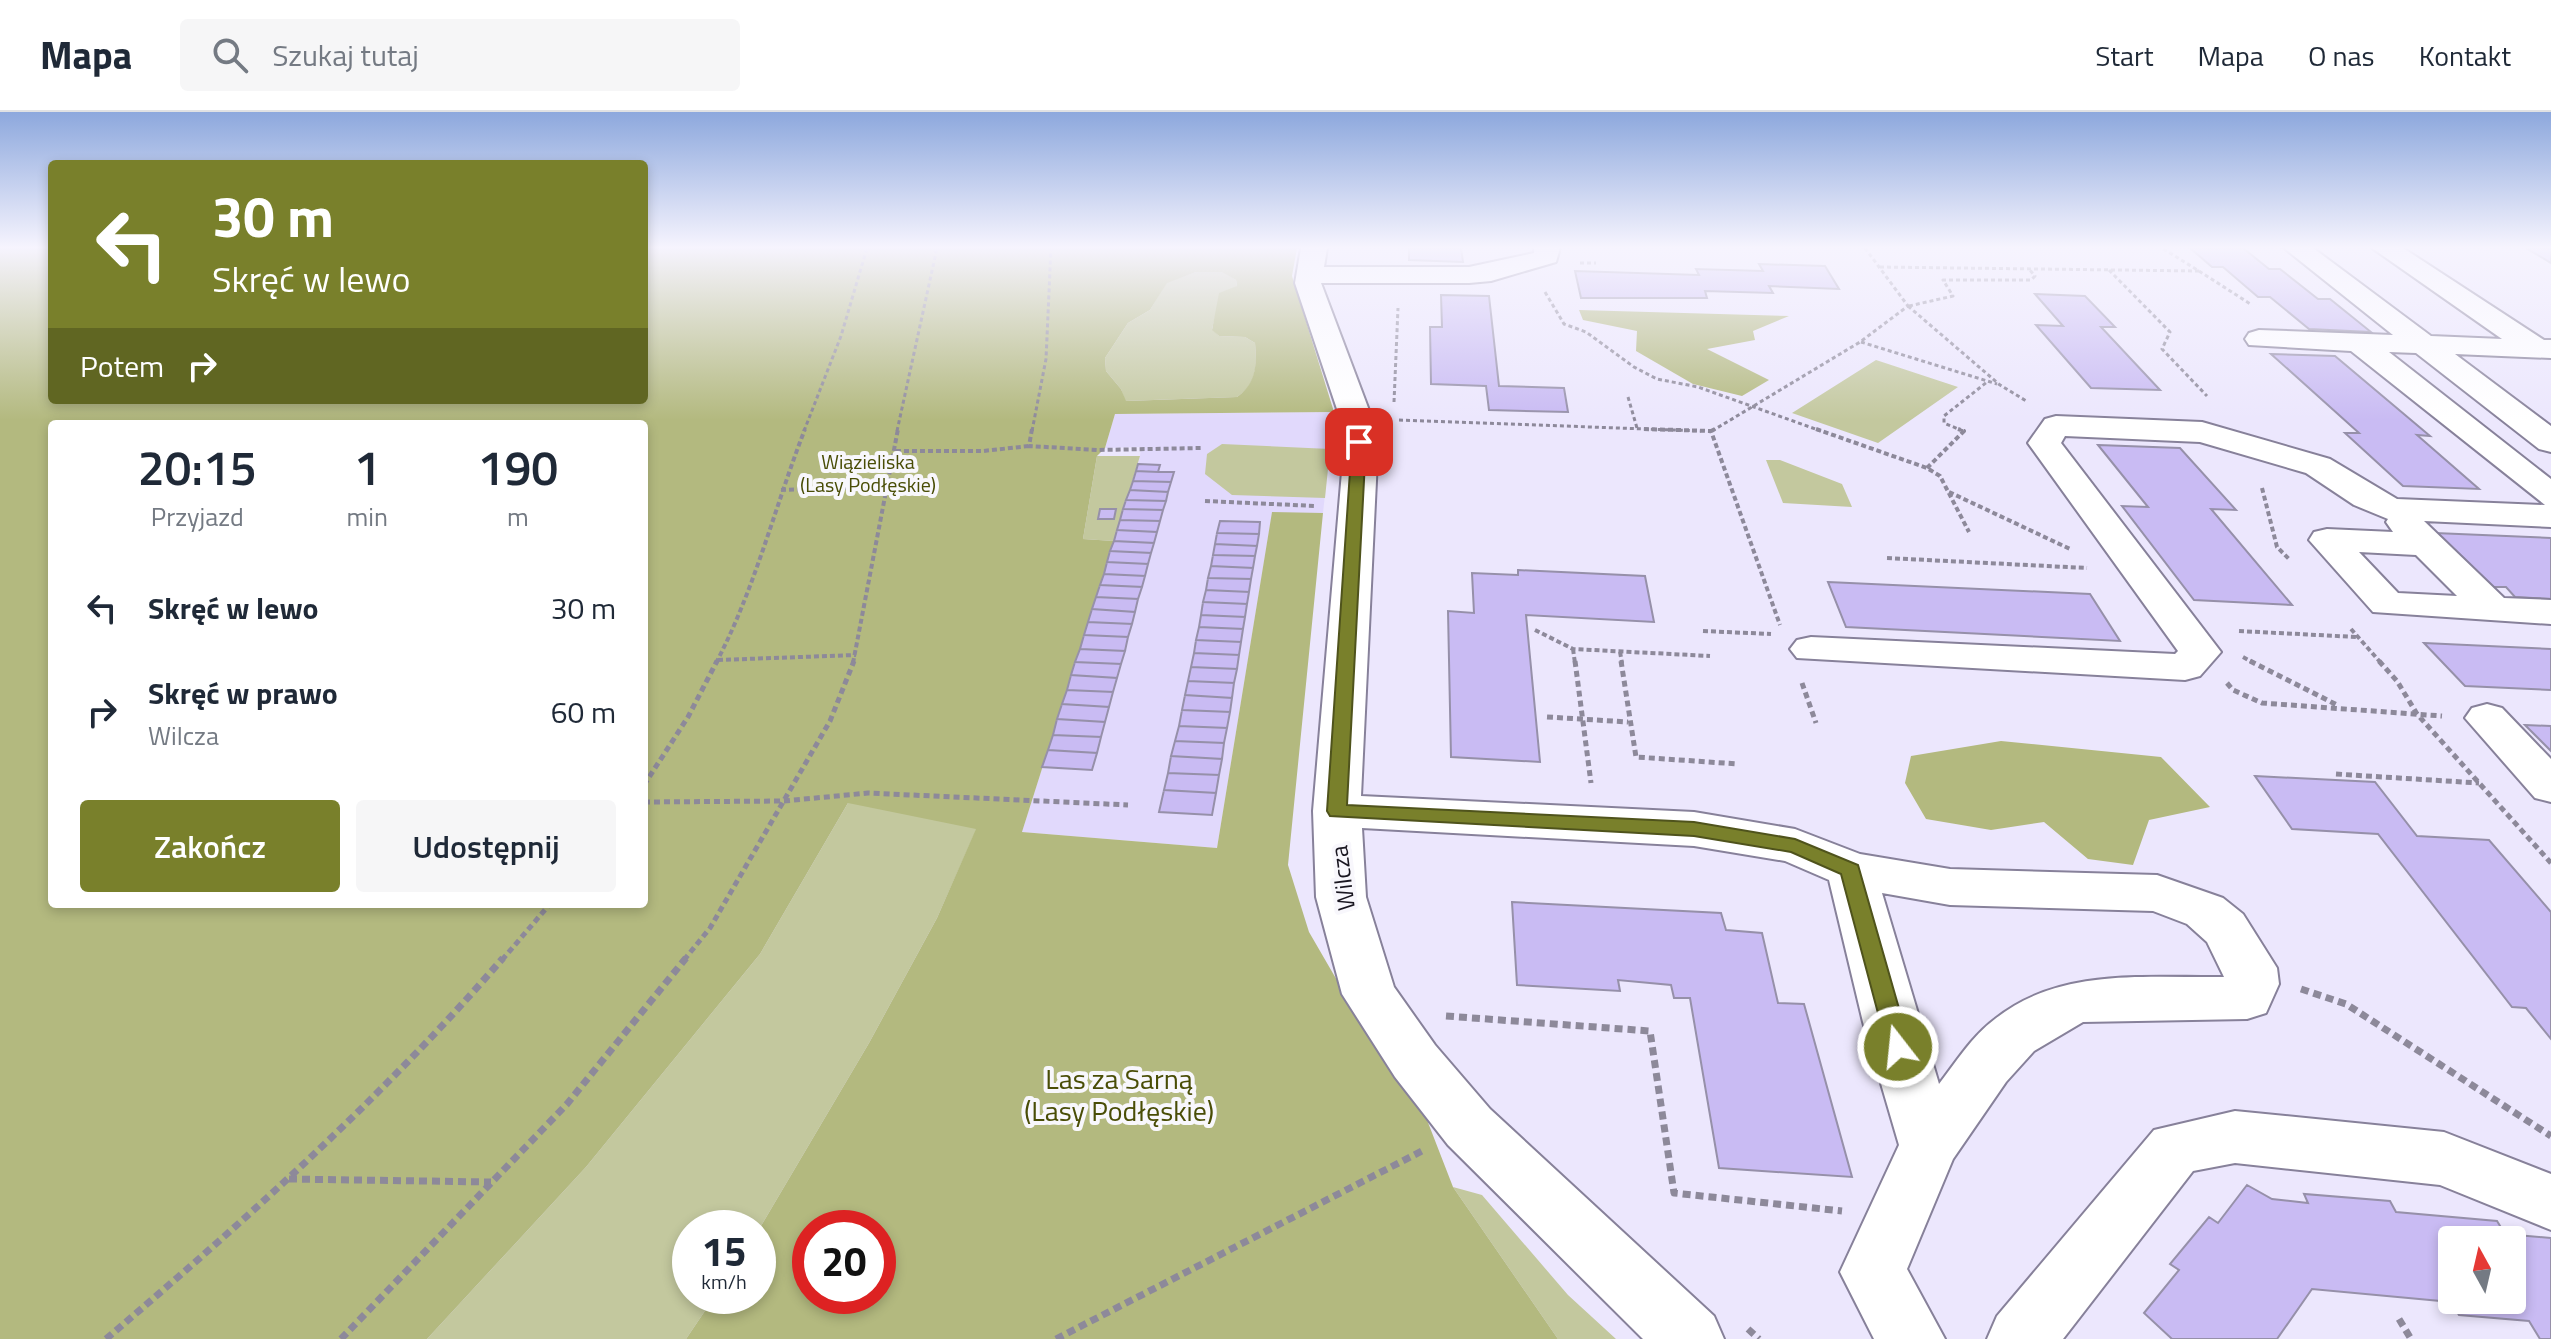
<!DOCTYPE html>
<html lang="pl">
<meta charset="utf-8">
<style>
:root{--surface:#fff;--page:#f6f6f7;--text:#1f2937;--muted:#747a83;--line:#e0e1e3;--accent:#79802b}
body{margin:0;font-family:"Titillium Web",sans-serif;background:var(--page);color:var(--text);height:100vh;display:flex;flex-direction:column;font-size:30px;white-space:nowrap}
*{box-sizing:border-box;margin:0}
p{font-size:26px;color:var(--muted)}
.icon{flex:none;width:44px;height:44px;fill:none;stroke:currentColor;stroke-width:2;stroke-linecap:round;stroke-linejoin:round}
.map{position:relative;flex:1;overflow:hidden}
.side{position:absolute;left:48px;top:308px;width:600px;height:488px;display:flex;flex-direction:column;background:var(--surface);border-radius:8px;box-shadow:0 4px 12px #0003}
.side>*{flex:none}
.hud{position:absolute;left:48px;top:48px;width:600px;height:244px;border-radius:8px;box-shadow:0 4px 12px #0003;background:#79802b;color:#fff;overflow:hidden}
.needle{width:52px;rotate:352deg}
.fabs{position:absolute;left:2438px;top:1114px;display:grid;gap:16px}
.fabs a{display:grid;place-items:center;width:88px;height:88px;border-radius:8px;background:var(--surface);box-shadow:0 4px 12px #0003;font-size:40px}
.speed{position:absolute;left:672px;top:1098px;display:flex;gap:16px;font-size:40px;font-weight:700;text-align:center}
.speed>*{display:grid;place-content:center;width:104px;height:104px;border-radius:50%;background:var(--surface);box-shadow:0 4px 12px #0003;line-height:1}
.speed small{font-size:20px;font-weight:400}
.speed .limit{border:12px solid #d22;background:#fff;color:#111}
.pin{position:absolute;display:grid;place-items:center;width:68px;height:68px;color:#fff;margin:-34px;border-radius:16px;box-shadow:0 4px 12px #0006}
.me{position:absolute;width:88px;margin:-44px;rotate:344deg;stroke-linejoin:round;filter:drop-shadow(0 0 6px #0008)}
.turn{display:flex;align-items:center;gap:28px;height:168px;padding:0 32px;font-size:36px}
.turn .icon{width:104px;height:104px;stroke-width:2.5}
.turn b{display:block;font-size:56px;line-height:68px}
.then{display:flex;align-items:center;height:76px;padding:0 32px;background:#0003;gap:16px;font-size:30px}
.eta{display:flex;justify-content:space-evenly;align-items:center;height:136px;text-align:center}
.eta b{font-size:48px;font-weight:600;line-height:56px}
.primary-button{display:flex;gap:16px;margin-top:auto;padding:16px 32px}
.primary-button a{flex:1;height:92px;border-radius:8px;background:var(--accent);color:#fff;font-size:32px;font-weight:600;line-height:92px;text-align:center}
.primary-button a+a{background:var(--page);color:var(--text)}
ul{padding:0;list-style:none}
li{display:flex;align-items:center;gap:24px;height:104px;padding:0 32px}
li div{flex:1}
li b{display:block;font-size:30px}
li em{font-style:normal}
header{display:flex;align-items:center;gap:48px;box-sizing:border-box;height:112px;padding:0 40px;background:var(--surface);border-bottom:2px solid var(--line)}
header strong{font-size:38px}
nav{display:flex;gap:44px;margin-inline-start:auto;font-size:28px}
.search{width:560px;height:72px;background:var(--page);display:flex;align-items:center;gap:20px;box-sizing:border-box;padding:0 28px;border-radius:8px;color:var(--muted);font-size:30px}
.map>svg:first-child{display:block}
</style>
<header>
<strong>Mapa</strong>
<div class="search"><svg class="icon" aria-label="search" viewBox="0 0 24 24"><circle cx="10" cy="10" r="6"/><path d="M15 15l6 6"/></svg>Szukaj tutaj</div>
<nav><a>Start</a><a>Mapa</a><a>O nas</a><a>Kontakt</a></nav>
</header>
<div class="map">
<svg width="2551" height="1227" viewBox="0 0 2551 1227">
<rect width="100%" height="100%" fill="#ece7fd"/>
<path fill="#e1d9fc" d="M1334 300 1323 401H1272L1217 736 1022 720 1140 344 1141 335 1105 336 1115 302Z"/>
<path fill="#c3c89e" d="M1222 159 1236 168 1237 174 1216 201 1212 217 1219 224 1245 225 1255 231C1257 253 1257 272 1237 285L1125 289 1121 277 1106 259 1105 246 1128 211 1150 198 1167 170 1196 160Z
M1876 248 1958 275 1878 331 1792 301Z
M1222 332 1330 337 1325 386 1232 383 1205 362 1207 342Z
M1097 344H1140L1114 429 1083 427Z
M1766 348H1780L1842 372 1852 395 1783 391Z
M910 527 977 716 937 806 869 931 758 1119 690 1116V1184H715L686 1227H427L586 1055 760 842 848 691Z
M1453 1075 1482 1083 1568 1183 1616 1227H1558Z"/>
<path fill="#b3b97f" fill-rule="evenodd" d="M0 136H52V288H644V136H1297L1292 164 1334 300 1115 302 1105 336 1097 344 1083 427 1114 429 1022 720 1217 736 1272 400 1323 401 1288 753 1309 820 1349 889 1422 995 1453 1075 1558 1227H686L715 1184H758V1119L869 931 937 806 976 717 848 691 760 842 586 1055 427 1227H0ZM1196 160H1222L1236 168 1237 174 1219 181 1212 218 1219 224 1245 225 1255 231C1257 253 1256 272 1237 285L1126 289 1121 277 1106 259 1105 246 1128 211 1150 198 1167 171ZM52 312H644V792H52ZM810 1116H878V1184H810Z
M1579 198 1789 204 1753 219 1755 228 1707 237 1769 268 1742 284 1693 272 1636 239 1637 219 1583 208Z
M2001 629 2161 645 2210 695 2149 708 2133 753 2088 747 2044 710 1991 718 1926 707 1905 671 1911 644Z"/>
<path fill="#c9bbf3" stroke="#9690a9" stroke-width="2" fill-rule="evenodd" d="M1409 136H1461L1463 150 1409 148Z
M2190 136H2243L2269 157H2280L2318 187H2330L2371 220 2309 217 2270 185H2258L2223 155H2212Z
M2526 136H2551V151Z
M1759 152 1825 154 1839 177 1769 174 1773 181 1705 179 1707 186H1581L1575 159 1699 163 1696 157 1763 159Z
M2035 182 2085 184 2115 215H2101L2160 278 2091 276 2036 213 2063 214Z
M1441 183 1489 184 1499 274 1564 276 1568 300 1489 298 1486 274 1431 272 1430 215H1442Z
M2271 242 2335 244 2430 324 2417 323 2479 377 2403 374 2345 321H2359Z
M2098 333 2180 336 2236 398 2211 397 2292 493 2194 488 2122 394 2148 395Z
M1138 352 1160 353 1158 360 1136 359Z
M1136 359 1158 360H1174L1171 370 1133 369Z
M1133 369 1171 370 1168 380 1130 378Z
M1130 378 1168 380 1166 389 1126 388Z
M1126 388 1166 389 1163 398 1123 397Z
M1100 397H1116L1114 407H1098Z
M1123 397 1163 398 1160 409 1120 408Z
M1120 408 1160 409 1157 420 1117 418Z
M1220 409 1260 410 1259 422 1217 421Z
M1117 418 1157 420 1154 431 1114 429Z
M1217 421 1259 422 1257 434 1215 432Z
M2435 421 2551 426V487L2515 485 2506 475H2492Z
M1114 429 1154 431 1151 441 1110 439Z
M1215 432 1257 434 1255 444 1213 443Z
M1110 439 1151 441 1148 452 1107 450Z
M1213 443 1255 444 1253 456 1211 454Z
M1107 450 1148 452 1145 464 1104 462Z
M1211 454 1253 456 1251 467 1208 466Z
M1518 458 1645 464 1654 510 1526 503 1540 650 1451 645 1448 499 1474 501 1472 461 1518 463Z
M1104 462 1145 464 1142 475 1100 473Z
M1208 466 1251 467 1249 480 1206 478Z
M1828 470 2090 482 2120 529 1846 515Z
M1100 473 1142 475 1138 487 1096 485Z
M1206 478 1249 480 1247 492 1203 490Z
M1096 485 1138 487 1135 500 1092 497Z
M1203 490 1247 492 1245 505 1201 503Z
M1092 497 1135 500 1132 512 1088 510Z
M1201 503 1245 505 1243 517 1199 515Z
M1088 510 1132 512 1128 525 1084 523Z
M1199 515 1243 517 1241 530 1196 528Z
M1084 523 1128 525 1125 539 1080 537Z
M1196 528 1241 530 1239 543 1194 541Z
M2424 531 2551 537V578L2465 574Z
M1080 537 1125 539 1121 552 1075 550Z
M1194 541 1239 543 1237 557 1191 555Z
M1075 550 1121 552 1117 566 1071 563Z
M1191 555 1237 557 1234 571 1188 569Z
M1071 563 1117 566 1113 580 1067 578Z
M1188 569 1234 571 1232 586 1185 583Z
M1067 578 1113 580 1109 595 1062 592Z
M1185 583 1232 586 1230 600 1182 598Z
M1062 592 1109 595 1105 610 1057 607Z
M1182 598 1230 600 1227 616 1179 614Z
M1057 607 1105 610 1101 625 1053 623Z
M2525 613 2551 614V639Z
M1179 614 1227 616 1224 631 1175 629Z
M1053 623 1101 625 1097 641 1048 638Z
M1175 629 1224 631 1222 647 1171 644Z
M1048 638 1097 641 1092 658 1042 655Z
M1171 644 1222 647 1219 663 1168 661Z
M1168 661 1219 663 1216 681 1164 678Z
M2255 664 2375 670 2417 724 2489 728 2551 800V927L2526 896 2512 895 2378 722 2292 717Z
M1164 678 1216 681 1212 703 1159 700Z
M1512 790 1721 801 1726 818 1762 821 1778 891 1804 892 1852 1065 1719 1056 1690 886H1674L1671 873 1618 868 1620 879 1517 873Z
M2247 1073 2272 1087 2308 1091 2304 1082 2390 1089 2396 1100 2497 1109 2505 1122 2551 1126V1227H2540L2529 1209 2459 1203 2451 1190 2312 1177 2277 1227H2172L2144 1201 2179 1158 2170 1152 2209 1105 2218 1111ZM2452 1128H2512V1188H2452Z"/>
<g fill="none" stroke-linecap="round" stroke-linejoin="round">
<g stroke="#87819a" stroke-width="4">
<path id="minor" d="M1301 136H1327L1324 155H1469L1534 141V136H1560L1556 150 1491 169 1469 171H1321L1373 309 1377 348 1361 684 1694 700 1795 717 1860 742 1950 757 2157 763 2223 786 2243 802 2277 856 2279 872 2266 901 2247 907 2083 910 2034 939 2006 970 1953 1047 1907 1157 1945 1227H1874L1840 1160 1899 1033 1863 910 1829 768 1785 749 1694 734 1362 716 1366 785 1394 875 1435 933 1490 997 1714 1204 1724 1227H1643L1448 1033 1395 965 1342 882 1316 785 1313 699 1343 348 1341 309 1295 171ZM1882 781 1950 793 2153 799 2187 812 2207 830 2224 865C2146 866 2060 855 1995 907 1972 924 1956 950 1939 972Z
M2284 136H2313L2431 224 2502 227 2372 136H2403L2544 228H2551V246L2455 242 2551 314V340L2539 337 2416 241 2389 240 2551 367V415L2424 409 2504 486 2551 488V512L2373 500 2309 428 2314 420 2327 417 2393 420 2386 410 2388 407 2354 393 2306 361 2200 330 2065 324 2061 331 2221 540 2200 564 2185 568 1797 546 1790 537 1797 528 1811 525 2175 542 2178 539 2028 331 2045 307 2056 304 2202 310 2330 347 2397 387 2545 393 2351 239 2249 233 2245 227 2249 221 2259 218 2393 223ZM2359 440 2416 443 2457 484 2398 481Z
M2487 592 2502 596 2551 647V690L2535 686 2465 606 2472 596Z
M2235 999 2444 1020 2551 1062V1118L2440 1073 2235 1051 2193 1059 2063 1227H1987L1997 1204 2154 1018Z"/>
</g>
<path stroke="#8d899a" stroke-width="3" stroke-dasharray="4 3" stroke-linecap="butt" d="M1580 151H1596
M1880 155 2199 159 2162 136
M2109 158 2170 220 2162 237 2207 284
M2199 159 2252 193
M1545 180 1564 212 1586 220 1634 255 1657 267 1698 275 1821 319
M1908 194 2000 273 2028 290
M1909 194 1953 184 1943 168H2031L2035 164 2029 157
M1861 230 1997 272
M1628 285 1637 316
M1394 290 1398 196
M1399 308 1701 319
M804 319 841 224 867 136
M897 319 937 136
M1032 319 1046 247 1051 136
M1712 319 1860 230 1908 194 1865 136
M1963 319 1944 311V304L1987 270"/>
<path stroke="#8d899a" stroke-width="4" stroke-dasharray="5 3" stroke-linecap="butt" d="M1032 317 1029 334 1098 338 1202 336
M1644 317 1711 319 1780 513
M1816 317 1927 356 1940 364 1969 420
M1711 319 1715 317
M896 339H983L1029 334
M1927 356 1964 319 1958 317
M2262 376 2277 435 2289 447
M781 378 890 374
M1949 380 2070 437
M1205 389 1316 394
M1887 446 2087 456
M2351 517 2381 551
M1535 518 1573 537 1710 544
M1703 519 1771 522
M2239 519 2357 525
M1573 537 1575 551
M1620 540 1622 551
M2243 545 2254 551
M718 548 856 543
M716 551C755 477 775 394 805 317
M853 551 898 317"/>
<path stroke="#8d899a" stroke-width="5" stroke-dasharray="6 4" stroke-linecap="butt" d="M1575 549 1591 671
M1621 549 1636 645 1738 652
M2250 549 2337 593
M2379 549 2397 569 2417 602 2551 751
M1802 571 1816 611
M2227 571 2233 578 2262 591 2442 604
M1547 605 1628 610
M2336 662 2479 671
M644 673 688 605 717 549
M644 690 784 689 868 681 1128 693
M502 848 550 792
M684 848 710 816 830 609 854 549"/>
<path stroke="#8d899a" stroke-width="7" stroke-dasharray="8 5" stroke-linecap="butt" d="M2301 877 2346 892 2551 1024
M1446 904 1650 919 1674 1081 1842 1099
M289 1067 491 1070
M2399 1207 2411 1227
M1748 1217 1759 1227
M106 1227C246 1108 383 985 503 846
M341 1227 567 992 686 846
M1056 1227 1422 1039"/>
<use href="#minor" fill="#fff" fill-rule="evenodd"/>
</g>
<linearGradient id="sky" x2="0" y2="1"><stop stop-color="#8da8dd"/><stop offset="0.44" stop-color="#f6f4fe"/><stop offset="1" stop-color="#f6f4fe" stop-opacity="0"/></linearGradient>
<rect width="2551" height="308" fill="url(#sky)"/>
<path fill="#79802b" stroke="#4f531c" stroke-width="2" d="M1359 326 1366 330 1347 693 1694 710 1795 727 1858 753 1910 935 1906 941H1890L1887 935 1841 762 1791 740 1694 724 1330 704 1327 699 1352 330Z"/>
<g text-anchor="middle" stroke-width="8" stroke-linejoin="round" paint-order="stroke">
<g font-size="20" fill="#494d06" stroke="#f8f7fc">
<text x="868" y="357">Wiązieliska<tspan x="868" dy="23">(Lasy Podłęskie)</tspan></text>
</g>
<g font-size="24" fill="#191620" stroke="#f8f7fc">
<text transform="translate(1343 766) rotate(-97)" y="8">Wilcza</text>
</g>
<g font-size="28" fill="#494d06" stroke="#f8f7fc">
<text x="1119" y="977">Las za Sarną<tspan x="1119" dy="32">(Lasy Podłęskie)</tspan></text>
</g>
</g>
</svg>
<div class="fabs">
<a><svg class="needle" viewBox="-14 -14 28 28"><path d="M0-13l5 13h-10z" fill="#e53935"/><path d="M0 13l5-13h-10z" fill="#747a83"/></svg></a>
</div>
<div class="speed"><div>15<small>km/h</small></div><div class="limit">20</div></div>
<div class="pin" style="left:1359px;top:330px;background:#d93025"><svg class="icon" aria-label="arrive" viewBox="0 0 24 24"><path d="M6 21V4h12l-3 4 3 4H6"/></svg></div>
<svg class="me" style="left:1898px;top:935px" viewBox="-20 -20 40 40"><circle r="17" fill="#79802b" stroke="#fff" stroke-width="3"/><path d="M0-11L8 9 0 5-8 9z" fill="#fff"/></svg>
<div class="hud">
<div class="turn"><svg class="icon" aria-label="left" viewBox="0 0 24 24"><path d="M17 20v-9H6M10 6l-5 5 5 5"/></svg><div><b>30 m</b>Skręć w lewo</div></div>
<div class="then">Potem<svg class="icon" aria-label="right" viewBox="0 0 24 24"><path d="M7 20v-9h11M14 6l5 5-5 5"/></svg></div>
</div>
<section class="side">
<div class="eta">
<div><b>20:15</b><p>Przyjazd</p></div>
<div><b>1</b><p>min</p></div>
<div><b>190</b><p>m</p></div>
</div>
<ul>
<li><svg class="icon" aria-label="left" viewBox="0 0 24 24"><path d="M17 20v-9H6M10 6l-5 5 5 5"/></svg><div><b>Skręć w lewo</b></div><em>30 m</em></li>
<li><svg class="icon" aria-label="right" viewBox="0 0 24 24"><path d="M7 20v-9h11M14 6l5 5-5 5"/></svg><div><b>Skręć w prawo</b><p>Wilcza</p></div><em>60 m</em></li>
</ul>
<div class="primary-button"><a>Zakończ</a><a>Udostępnij</a></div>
</section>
</div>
